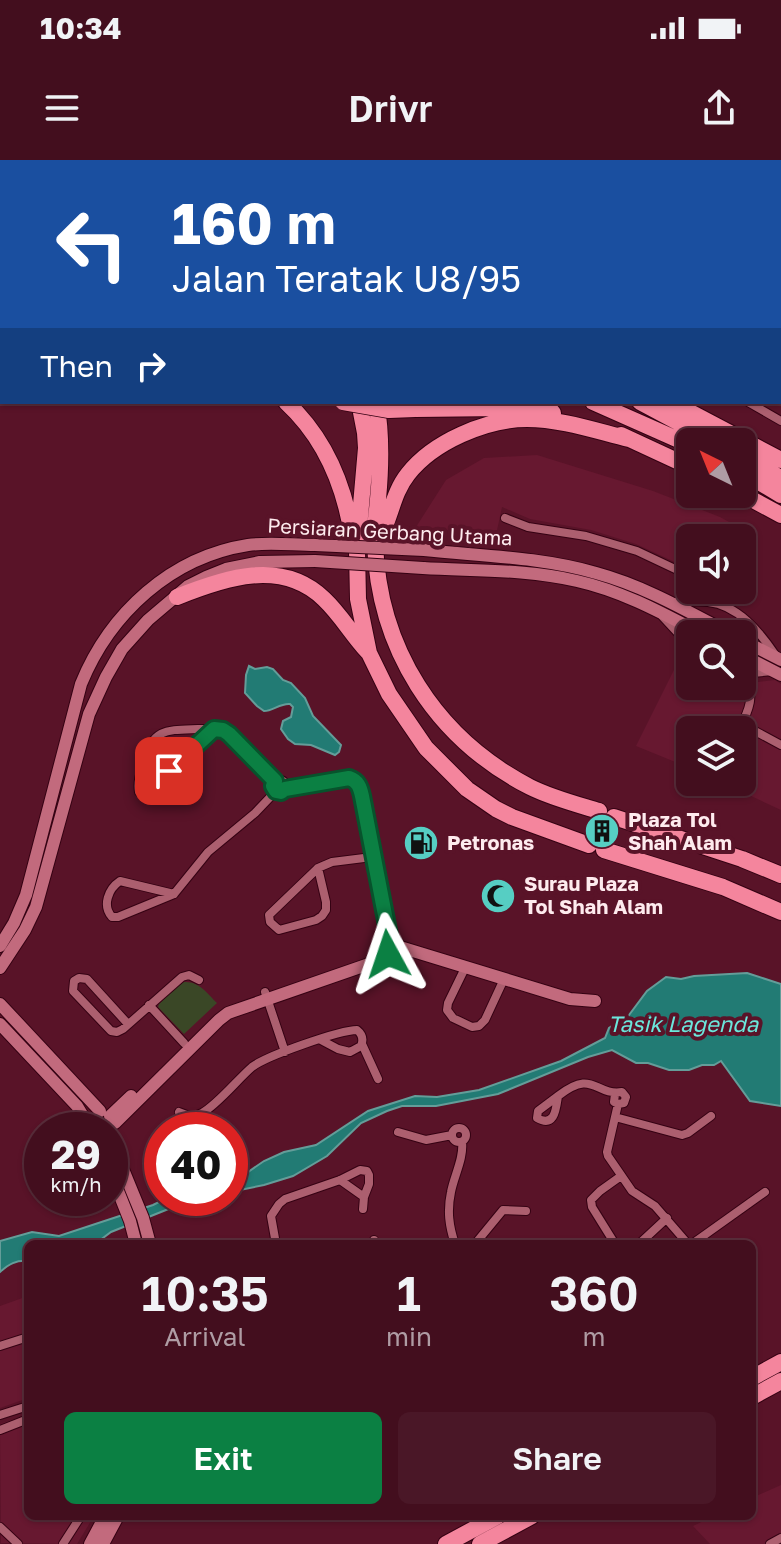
<!DOCTYPE html>
<style>
:root{--surface:#430e1e;--page:#4a1727;--text:#f1f3f6;--muted:#af9ca4;--line:#5b2e3c;--accent:#0b8043}
body{margin:0;font-family:"Golos Text",sans-serif;background:var(--page);color:var(--text);height:100vh;display:flex;flex-direction:column;font-size:30px;white-space:nowrap}
*{box-sizing:border-box;margin:0}
p{font-size:26px;color:var(--muted)}
.icon{flex:none;width:44px;height:44px;fill:none;stroke:currentColor;stroke-width:2;stroke-linecap:round;stroke-linejoin:round}
.map{position:relative;flex:1;overflow:hidden}
.details{position:absolute;left:24px;top:1080px;width:732px;height:280px;display:flex;flex-direction:column;background:var(--surface);border-radius:12px;box-shadow:0 2px 6px #0004,0 0 0 2px var(--line)}
.details>*{flex:none}
.guide{position:absolute;left:0px;top:0px;width:782px;height:244px;box-shadow:0 2px 6px #0004,0 0 0 2px var(--line);background:#1a4fa0;color:#fff;overflow:hidden}
.needle{width:52px;rotate:317deg}
.buttons{position:absolute;left:676px;top:268px;display:grid;gap:16px}
.buttons a{display:grid;place-items:center;width:80px;height:80px;border-radius:12px;background:var(--surface);box-shadow:0 2px 6px #0004,0 0 0 2px var(--line);font-size:40px}
.speed{position:absolute;left:24px;top:952px;display:flex;gap:16px;font-size:40px;font-weight:700;text-align:center}
.speed>*{display:grid;place-content:center;width:104px;height:104px;border-radius:50%;background:var(--surface);box-shadow:0 2px 6px #0004,0 0 0 2px var(--line);line-height:1}
.speed small{font-size:20px;font-weight:400}
.speed .limit{border:12px solid #d22;background:#fff;color:#111}
.pin{position:absolute;display:grid;place-items:center;width:68px;height:68px;color:#fff;margin:-34px;border-radius:16px;box-shadow:0 4px 12px #0006}
.me{position:absolute;width:88px;margin:-44px;rotate:355deg;stroke-linejoin:round;filter:drop-shadow(0 0 6px #0008)}
.turn{display:flex;align-items:center;gap:28px;height:168px;padding:0 40px;font-size:36px}
.turn .icon{width:104px;height:104px;stroke-width:2.5}
.turn b{display:block;font-size:56px;line-height:68px}
.then{display:flex;align-items:center;height:76px;padding:0 40px;background:#0003;gap:16px;font-size:30px}
.eta{display:flex;justify-content:space-evenly;align-items:center;height:136px;text-align:center}
.eta b{font-size:48px;font-weight:600;line-height:56px}
.cta{display:flex;gap:16px;margin-top:auto;padding:16px 40px}
.cta a{flex:1;height:92px;border-radius:12px;background:var(--accent);color:#fff;font-size:32px;font-weight:600;line-height:92px;text-align:center}
.cta a+a{background:var(--page);color:var(--text)}
.status{display:flex;justify-content:space-between;align-items:center;height:56px;padding:0 40px;background:var(--surface);direction:ltr}
.status svg{height:22px;fill:currentColor}
header{display:flex;justify-content:space-between;align-items:center;height:104px;padding:0 40px;background:var(--surface);font-size:36px;font-weight:600}
.map>svg:first-child{display:block}
</style>
<div class="status"><b>10:34</b><svg viewBox="0 0 49 12"><path d="M0 12V9h3v3zM5 12V6h3v6zM10 12V3h3v9zM15 12V0h3v12zM26 1h20v11H26zM47 4h2v5h-2z"/></svg></div>
<header><svg class="icon" aria-label="menu" viewBox="0 0 24 24"><path d="M4 6h16M4 12h16M4 18h16"/></svg>Drivr<svg class="icon" aria-label="share" viewBox="0 0 24 24"><path d="M12 15V3M7 8l5-5 5 5M5 13v7h14v-7"/></svg></header>
<div class="map">
<svg width="781" height="1384" viewBox="0 0 781 1384">
<rect width="100%" height="100%" fill="#591328"/>
<path fill="#671830" d="M0 0H382V2H2V130H0Z
M537 295 653 331 720 357 747 372 742 381V378H690V409L636 384 591 370 530 359 502 347 496 375 416 367 446 320 484 298Z
M681 496 690 500V526H742V524L775 520 781 524V650L721 622H742V570H690V608L636 586Z
M28 1136V1238L0 1248V1146Z
M28 1254V1356H94L77 1384 1 1383 0 1264Z
M781 1325V1384H710L693 1366 714 1356H752V1338Z"/>
<path fill="#3a4726" d="M184 822C199 821 207 833 217 843L184 874 158 847 159 844 178 825Z"/>
<path fill="#227b74" stroke="#649d99" stroke-width="2" d="M249 506 255 509 267 507 273 509 283 520 291 523 305 538 313 556 341 585 339 592 335 595 311 585 295 584 288 579 281 569 283 561 291 557 293 547 290 544C280 543 273 551 264 551L257 546 245 533 246 515Z
M747 813 781 824V946L750 941 721 901 714 905H702L689 910H669L648 903H636L612 890 588 897 498 934 436 946H402L387 951 361 963 327 996 293 1016 264 1025 230 1032V1018L248 1012 264 1001 284 992 316 985 368 951 415 936 437 937 479 930 561 901 605 878 609 868 629 855 647 831 666 817 681 819 694 816Z
M167 1038H196L111 1072 95 1084H28V1101C16 1100 9 1104 0 1112V1081L32 1072 59 1076 153 1045Z"/>
<g fill="none" stroke-linecap="round" stroke-linejoin="round">
<g stroke="#350213" stroke-width="10">
<path id="street" d="M3 0 4 2
M366 0V2
M476 0V2
M748 242 781 261
M505 358 528 367 586 376 637 391 690 416
M675 442C686 442 697 441 708 442 738 445 760 472 776 496
M663 457 690 486
M742 514 773 511
M742 564 781 585
M214 569 147 632 144 634 139 632C137 621 141 612 144 601 153 568 167 570 198 569 209 569 219 568 229 574L275 621
M739 570C749 550 756 535 744 515
M274 626a6 6 0 1 1 12 0a6 6 0 1 1-12 0Z
M285 629 349 618 354 620 360 629 390 781
M318 708 326 742V750L322 756 316 760 279 770 270 762 269 755 318 708 332 702 372 697
M174 734 120 721C108 729 102 746 112 757H118L174 734 208 692 255 653 276 631
M465 808 448 843 447 850 453 858 472 867 479 866 485 860 504 819
M265 832 285 892
M149 845 184 883
M128 864 87 819 79 818 74 821 73 831 111 871 117 872 123 869 182 817 189 815 199 820
M362 884 378 919
M558 936C594 908 594 936 622 932L626 937 624 943 618 944 614 942 615 934
M558 936C556 949 555 968 537 958L538 951Z
M618 944 607 992 608 996 632 1031 655 1046 688 1084
M179 952C187 956 194 957 202 953 217 945 238 919 252 907 266 896 340 870 357 870 362 874 364 879 361 886L350 892 338 889 321 880
M615 957 682 975 688 973 711 956
M452 975a7 7 0 1 1 14 0a7 7 0 1 1-14 0Z
M398 972 426 980 452 975
M363 1049 364 1037
M276 1084 271 1056 279 1044 285 1039 340 1020 360 1010 367 1011 369 1015V1024L364 1037 340 1020
M373 1084 374 1080
M455 1084C449 1066 447 1051 451 1032 454 1016 464 998 462 982
M475 1084 503 1050 526 1051
M615 1084 592 1047 591 1040 600 1031 621 1016
M639 1084 667 1058
M692 1084 765 1032
M0 1186 28 1177
M0 1255 28 1246
M0 1270 28 1259
M0 1367 18 1384
M63 1384 81 1356
M770 1384 781 1378"/>
</g>
<g stroke="#350213" stroke-width="14">
<path id="secondary" d="M411 0V2
M427 0 428 2
M424 390C481 396 541 397 596 413 644 426 687 451 731 474
M423 408C474 411 527 409 577 421 622 431 662 453 702 474
M742 480 781 500
M742 495 781 515
M385 788a7 7 0 1 1 14 0a7 7 0 1 1-14 0Z
M0 786 14 763 26 735 81 524C110 453 171 397 248 385 270 382 293 385 315 385
M400 787 570 839 595 841
M0 808 25 770 36 747 89 554 106 517 122 489 148 460 188 426 206 417 226 409 260 402 315 401
M0 844 100 951
M0 864 77 946 83 956
M110 956 131 936
M115 963 219 860 228 853 395 795
M111 980 143 1058 150 1084
M110 1011 130 1061 136 1084
M90 1384 105 1356
M103 1384 118 1356"/>
</g>
<g stroke="#350213" stroke-width="18">
<path id="highway" d="M0 157 2 156
M0 175H2
M286 242C325 278 344 324 352 375
M359 242 365 273 366 288 357 391 358 439 369 493 389 534 426 588 467 629 496 649 512 657 589 685
M376 242C382 274 381 307 378 339 377 353 374 368 375 382 378 488 435 578 530 627 552 638 576 644 599 651
M544 242 553 253
M593 242 690 285
M640 242 715 282
M671 242 781 300
M415 249 503 248 534 251
M621 275 690 307
M742 297 781 318
M742 312 781 335
M742 334 781 355
M378 381C391 359 392 334 408 314 433 282 486 259 527 259 561 259 596 271 629 279
M177 437C224 418 282 398 324 439 341 455 352 475 368 492
M614 657 742 699 781 715
M604 690 723 727 781 752
M752 1218 781 1202
M752 1237 781 1221
M446 1384 498 1356
M480 1384 532 1356"/>
</g>
<use href="#street" stroke="#ac5f6f" stroke-width="8"/>
<use href="#secondary" stroke="#c26a7d" stroke-width="12"/>
<use href="#highway" stroke="#f4859d" stroke-width="16"/>
<g stroke="#350213" stroke-width="14" stroke-linecap="butt">
<path id="secondary-bridge" d="M315 385 424 390
M315 401 423 408"/>
</g>
<g stroke="#350213" stroke-width="18" stroke-linecap="butt">
<path id="highway-bridge" d="M343 242 389 250 415 249"/>
</g>
<use href="#secondary-bridge" stroke="#c26a7d" stroke-width="12"/>
<use href="#highway-bridge" stroke="#f4859d" stroke-width="16"/>
</g>
<g fill="none" stroke-linecap="round" stroke-linejoin="round">
<g stroke="#07532c" stroke-width="20">
<path id="route" d="M169 611 214 569 223 570 229 574 275 621 273 626 276 631 281 632 285 629 349 618C358 621 360 627 362 636L390 781 385 788 388 794"/>
</g>
<use href="#route" stroke="#0b8043" stroke-width="14"/>
</g>
<defs>
<g id="building-disc" transform="scale(1.8)"><circle r="9.5" fill="#56cec3" stroke="#591328"/><path d="M-4-6H4V6H1V3H-1V6H-4ZM-2.5-4.3h1.7v1.8h-1.7ZM.8-4.3h1.7v1.8H.8ZM-2.5-1h1.7V.8h-1.7ZM.8-1h1.7V.8H.8Z" fill="#111"/></g>
<g id="fuel-disc" transform="scale(1.8)"><circle r="9.5" fill="#56cec3" stroke="#591328"/><path d="M-5.5-6h7V0h2V4h1.3V-2.5L3-4.5l.8-.8L6-3V5H2.5V1h-1V6h-7ZM-4.2-4.7v3.2H.2V-4.7Z" fill="#111"/></g>
<g id="mosque-disc" transform="scale(1.8)"><circle r="9.5" fill="#56cec3" stroke="#591328"/><path d="M3.5-4.9A6 6 0 1 0 3.5 4.9A5 5 0 1 1 3.5-4.9Z" fill="#111"/></g>
</defs>
<g fill-rule="evenodd">
<use href="#building-disc" x="602" y="671"/>
<use href="#fuel-disc" x="421" y="683"/>
<use href="#mosque-disc" x="498" y="736"/>
</g>
<g text-anchor="middle" stroke-width="8" stroke-linejoin="round" paint-order="stroke">
<g font-size="20" fill="#feebee" stroke="#591328">
<text transform="translate(390 372) rotate(3)" y="7">Persiaran Gerbang Utama</text>
</g>
<g font-size="20" font-weight="bold" fill="#feebee" stroke="#591328" text-anchor="start">
<text x="628" y="667">Plaza Tol<tspan x="628" dy="23">Shah Alam</tspan></text>
<text x="447" y="690">Petronas</text>
<text x="524" y="731">Surau Plaza<tspan x="524" dy="23">Tol Shah Alam</tspan></text>
</g>
<g font-size="22" font-style="italic" fill="#6be7dc" stroke="#591328">
<text x="683" y="872">Tasik Lagenda</text>
</g>
</g>
</svg>
<div class="buttons">
<a><svg class="needle" viewBox="-14 -14 28 28"><path d="M0-13l5 13h-10z" fill="#e53935"/><path d="M0 13l5-13h-10z" fill="#af9ca4"/></svg></a>
<a><svg class="icon" aria-label="sound" viewBox="0 0 24 24"><path d="M4 9h4l5-4v14l-5-4H4zM17 9q2 3 0 6"/></svg></a>
<a><svg class="icon" aria-label="search" viewBox="0 0 24 24"><circle cx="10" cy="10" r="6"/><path d="M15 15l6 6"/></svg></a>
<a><svg class="icon" aria-label="layers" viewBox="0 0 24 24"><path d="M12 4l9 5-9 5-9-5zM3 14l9 5 9-5"/></svg></a>
</div>
<div class="speed"><div>29<small>km/h</small></div><div class="limit">40</div></div>
<div class="pin" style="left:169px;top:611px;background:#d93025"><svg class="icon" aria-label="arrive" viewBox="0 0 24 24"><path d="M6 21V4h12l-3 4 3 4H6"/></svg></div>
<svg class="me" style="left:388px;top:794px" viewBox="-20 -20 40 40"><path d="M0-17L14 15 0 8-14 15z" fill="#0b8043" stroke="#fff" stroke-width="4"/></svg>
<div class="guide">
<div class="turn"><svg class="icon" aria-label="left" viewBox="0 0 24 24"><path d="M17 20v-9H6M10 6l-5 5 5 5"/></svg><div><b>160 m</b>Jalan Teratak U8/95</div></div>
<div class="then">Then<svg class="icon" aria-label="right" viewBox="0 0 24 24"><path d="M7 20v-9h11M14 6l5 5-5 5"/></svg></div>
</div>
<section class="details">
<div class="eta">
<div><b>10:35</b><p>Arrival</p></div>
<div><b>1</b><p>min</p></div>
<div><b>360</b><p>m</p></div>
</div>
<div class="cta"><a>Exit</a><a>Share</a></div>
</section>
</div>
